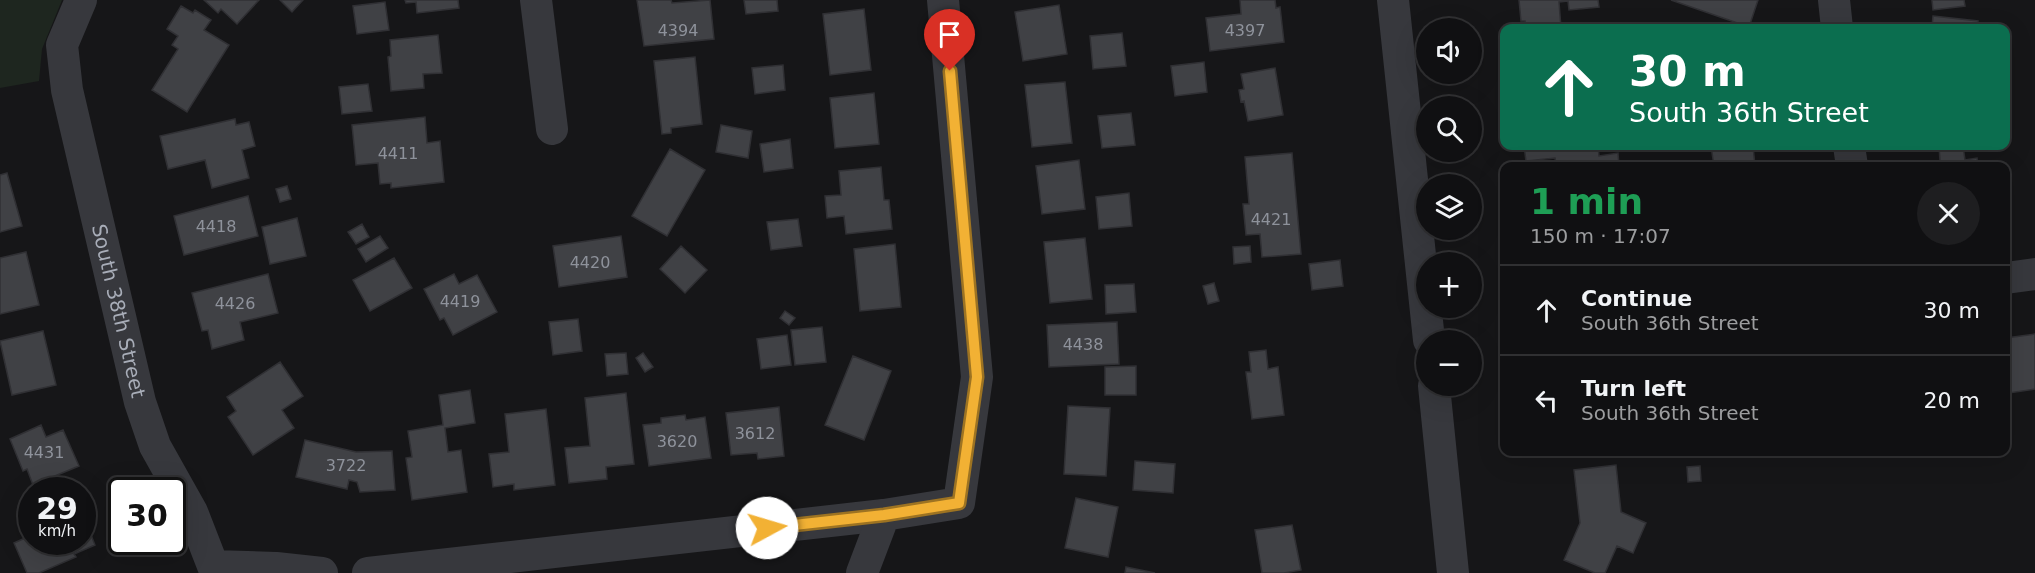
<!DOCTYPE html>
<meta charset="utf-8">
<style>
:root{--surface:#101012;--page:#1e1e20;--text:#f1f3f6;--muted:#9c9d9f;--line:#303032}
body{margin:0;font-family:"DejaVu Sans",sans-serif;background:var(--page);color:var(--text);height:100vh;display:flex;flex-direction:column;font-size:22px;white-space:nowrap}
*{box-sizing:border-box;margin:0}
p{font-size:20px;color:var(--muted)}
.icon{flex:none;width:33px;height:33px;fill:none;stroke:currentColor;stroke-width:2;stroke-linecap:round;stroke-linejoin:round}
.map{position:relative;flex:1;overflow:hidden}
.sheet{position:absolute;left:1500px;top:162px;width:510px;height:294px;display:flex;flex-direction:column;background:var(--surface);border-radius:12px;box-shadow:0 6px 24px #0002,0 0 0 2px var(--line)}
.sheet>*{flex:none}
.guide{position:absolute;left:1500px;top:24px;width:510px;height:126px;border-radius:12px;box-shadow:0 6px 24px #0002,0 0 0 2px var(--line);background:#0b6e4f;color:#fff;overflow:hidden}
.buttons{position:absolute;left:1416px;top:18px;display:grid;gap:12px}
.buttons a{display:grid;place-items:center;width:66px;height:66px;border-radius:50%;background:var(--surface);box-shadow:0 6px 24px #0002,0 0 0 2px var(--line);font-size:30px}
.speed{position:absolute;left:18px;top:477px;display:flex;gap:12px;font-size:30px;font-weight:700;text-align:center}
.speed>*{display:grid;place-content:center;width:78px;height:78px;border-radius:50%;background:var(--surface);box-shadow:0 6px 24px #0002,0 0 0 2px var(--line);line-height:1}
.speed small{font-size:15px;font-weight:400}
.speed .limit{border:3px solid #111;border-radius:9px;background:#fff;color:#111}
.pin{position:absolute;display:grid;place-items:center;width:51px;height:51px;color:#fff;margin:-62px -26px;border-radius:50% 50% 50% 0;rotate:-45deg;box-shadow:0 0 6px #0007}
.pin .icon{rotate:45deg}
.me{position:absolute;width:66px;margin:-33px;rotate:84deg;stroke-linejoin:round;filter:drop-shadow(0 0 4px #0008)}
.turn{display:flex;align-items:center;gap:21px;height:126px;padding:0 30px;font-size:27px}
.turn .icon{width:78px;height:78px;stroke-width:2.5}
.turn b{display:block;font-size:42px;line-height:51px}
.round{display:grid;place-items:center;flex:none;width:63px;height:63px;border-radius:32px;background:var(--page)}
.overview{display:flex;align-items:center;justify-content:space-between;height:102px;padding:0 30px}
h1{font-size:36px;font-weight:700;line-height:45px;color:#1e9e55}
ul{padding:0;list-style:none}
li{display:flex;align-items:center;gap:18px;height:90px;padding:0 30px;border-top:2px solid var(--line)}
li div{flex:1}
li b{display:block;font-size:22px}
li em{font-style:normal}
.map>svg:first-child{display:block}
</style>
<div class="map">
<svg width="2035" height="573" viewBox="0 0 2035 573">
<rect width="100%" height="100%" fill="#161618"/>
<path fill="#1e261f" d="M0 0H62L42 49 39 81 0 88Z"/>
<path fill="#404145" stroke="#303034" stroke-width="1.5" d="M204 0H259L237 24 221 9 218 13Z
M280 0H303L292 12Z
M405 0H458L459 8 417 13 416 2 406 3Z
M637 0H671L672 3 710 0 714 39 644 46Z
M744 0H777L778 11 746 14Z
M1240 0H1275L1276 8 1280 7 1284 42 1210 51 1206 18 1241 14Z
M1519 0H1598L1599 7 1569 10 1568 1 1559 2 1561 28H1526L1525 21H1521Z
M1671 0H1758L1749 27Z
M1932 0H1964L1965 6 1933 10Z
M385 2 389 30 357 34 353 6Z
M1059 5 1067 54 1023 61 1015 12Z
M181 6 193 13 195 10 211 20 204 30 229 45 187 112 152 90 178 49 172 45 178 36 167 29Z
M864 9 871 70 830 75 823 14Z
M1933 16 1978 21 1977 28H1932Z
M1122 33 1126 66 1093 69 1090 36Z
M438 35 442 73 423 74 424 88 391 91 388 57 391 56 390 40Z
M695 57 702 124 671 128V133L662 134 654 61Z
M1204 62 1207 92 1175 96 1171 66Z
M783 65 785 90 755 94 752 68Z
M1275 68 1283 115 1248 121 1244 101 1241 102 1239 90 1244 89 1241 74Z
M1065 82 1072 143 1032 147 1025 85Z
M368 84 372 111 342 114 339 87Z
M874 93 879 144 835 148 830 98Z
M1131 113 1135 145 1102 148 1098 116Z
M425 117 427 143 440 141 444 182 391 188V183L380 184 378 163 356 165 352 125Z
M235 119 236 125 249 122 255 146 242 150 249 178 212 188 205 160 168 169 160 136Z
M721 125 752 131 748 158 716 152Z
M790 139 793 168 764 172 760 144Z
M1524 146H1598L1599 156 1618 153 1619 166H1556L1555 158 1526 161Z
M1711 146H1753L1755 166H1714Z
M1939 146H1963L1965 160 1977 158 1978 166H1946L1945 161H1940Z
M670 149 705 170 667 236 632 216Z
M1292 153 1301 254 1262 257 1260 234 1246 235 1243 204H1249L1245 157Z
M1079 160 1085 209 1042 214 1036 166Z
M881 167 884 200H889L892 229 846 234 844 216 827 218 825 196 841 195 839 171Z
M7 173 22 226 0 232V175Z
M287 186 291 199 280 202 276 189Z
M1129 193 1132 226 1099 229 1096 197Z
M248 196 258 236 184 255 174 216Z
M297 218 306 256 270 264 262 227Z
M798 219 802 246 771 250 767 222Z
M362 224 369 237 356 244 348 232Z
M380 236 388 248 366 262 358 249Z
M621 236 627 277 559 287 553 246Z
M1085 238 1092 299 1050 303 1044 242Z
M895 244 901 307 860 311 854 249Z
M681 246 707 270 685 293 660 269Z
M1250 246 1251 262 1234 264 1233 247Z
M26 252 39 305 0 314V258Z
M394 258 412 288 370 311 353 280Z
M1340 260 1343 286 1312 290 1309 264Z
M268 274 278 313 240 322 244 340 212 349 208 330 202 331 192 293Z
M454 274 459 284 477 275 497 312 453 335 444 318 440 320 424 289Z
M1214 283 1219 301 1208 304 1203 286Z
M1134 284 1136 312 1106 314 1105 285Z
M785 311 795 318 789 325 780 318Z
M578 319 582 351 553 355 549 322Z
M1117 322 1119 364 1049 367 1047 325Z
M822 327 826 362 795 365 791 330Z
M43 331 56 385 12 395 0 341Z
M2035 334V389L2009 393 2007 379H2006V338Z
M787 335 791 365 761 369 757 339Z
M1266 350 1268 369 1278 367 1284 415 1252 419 1246 372H1251L1249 352Z
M626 353 628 374 607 376 605 354Z
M643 353 653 367 645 372 636 358Z
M853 356 891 371 864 440 825 425Z
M280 362 303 396 282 410 294 428 253 455 228 417 236 411 227 397Z
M1136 366V395H1105V367Z
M470 390 475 423 445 428 448 452 461 450 467 492 412 500 406 458 412 457 408 431 443 425 439 395Z
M626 393 634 464 606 467 607 479 569 483 565 448 590 446 585 398Z
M1068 406 1110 408 1106 476 1064 474Z
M779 407 784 456 758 459 757 453 731 455 726 413Z
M546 409 555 485 514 490V484L493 487 489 454 509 452 505 414Z
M685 415 686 420 705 417 711 458 649 466 643 425 661 423V418Z
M41 425 46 437 63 430 79 466 33 485 27 469 23 471 10 439Z
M305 440 356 452 392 451 395 490 360 492 357 482 349 480 347 489 296 477Z
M1135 461 1175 464 1173 493 1133 490Z
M1616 465 1621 512 1646 523 1633 553 1617 546 1605 573H1595L1564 560 1580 523 1574 470Z
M1700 466 1701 481 1688 482 1687 467Z
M80 484 93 515 86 518 89 524 87 525 95 545 74 554 76 557 39 573H27L14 543 32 535V542H82V490H67Z
M1076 498 1118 507 1108 557 1065 548Z
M1292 525 1301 570 1284 573H1262L1255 530Z
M1126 567 1155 573H1125Z"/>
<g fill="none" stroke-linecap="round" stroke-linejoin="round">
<g stroke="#37383d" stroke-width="32">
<path id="s1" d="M81 0 62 45 67 90 140 402 155 446 192 512 213 566 276 568 322 573"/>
<path d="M536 0 552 129"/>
<path d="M1393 0 1429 340"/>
<path d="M1834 0 1837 28"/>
<path d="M1849 146 1852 166"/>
<path d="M2006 278 2035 274"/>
<path d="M1434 386 1453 573"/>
<path d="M368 573 884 515"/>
<path d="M862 573 884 515 959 503 977 377 943 0"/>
</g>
</g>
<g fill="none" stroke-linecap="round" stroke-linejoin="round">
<g stroke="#9d7322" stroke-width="15">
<path id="route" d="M767 528 884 515 959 503 977 377 950 71"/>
</g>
<use href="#route" stroke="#f2b134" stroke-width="10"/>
</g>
<g text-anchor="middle" stroke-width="5" stroke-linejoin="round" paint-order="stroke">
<g font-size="16" fill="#8e929b">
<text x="678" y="36">4394</text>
<text x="1245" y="36">4397</text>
<text x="398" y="159">4411</text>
<text x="1271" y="225">4421</text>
<text x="216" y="232">4418</text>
<text x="590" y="268">4420</text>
<text x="460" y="307">4419</text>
<text x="235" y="309">4426</text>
<text x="1083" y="350">4438</text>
<text x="755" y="439">3612</text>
<text x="677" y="447">3620</text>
<text x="44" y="458">4431</text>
<text x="346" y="471">3722</text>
</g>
<g font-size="20" fill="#a8adb8" stroke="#111113">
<text dy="7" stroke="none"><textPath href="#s1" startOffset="321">South 38th Street</textPath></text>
</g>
</g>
</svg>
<div class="buttons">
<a><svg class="icon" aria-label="sound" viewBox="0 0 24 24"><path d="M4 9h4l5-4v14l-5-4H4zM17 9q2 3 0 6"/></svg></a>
<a><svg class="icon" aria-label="search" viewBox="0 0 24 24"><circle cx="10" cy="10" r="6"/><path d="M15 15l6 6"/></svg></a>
<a><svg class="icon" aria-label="layers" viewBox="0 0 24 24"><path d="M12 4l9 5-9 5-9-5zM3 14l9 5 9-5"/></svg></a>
<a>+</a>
<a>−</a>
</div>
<div class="speed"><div>29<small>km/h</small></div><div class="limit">30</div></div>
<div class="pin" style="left:950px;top:71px;background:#d93025"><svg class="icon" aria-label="arrive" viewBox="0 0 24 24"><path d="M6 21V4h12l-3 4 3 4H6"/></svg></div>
<svg class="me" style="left:767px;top:528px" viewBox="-20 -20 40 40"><circle r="19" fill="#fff"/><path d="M0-13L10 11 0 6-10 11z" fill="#f2b134"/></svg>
<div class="guide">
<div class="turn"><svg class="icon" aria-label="ahead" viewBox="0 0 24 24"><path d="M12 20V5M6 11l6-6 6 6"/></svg><div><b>30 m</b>South 36th Street</div></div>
</div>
<section class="sheet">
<div class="overview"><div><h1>1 min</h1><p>150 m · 17:07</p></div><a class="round"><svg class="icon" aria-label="close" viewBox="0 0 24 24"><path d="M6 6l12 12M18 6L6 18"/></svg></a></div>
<ul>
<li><svg class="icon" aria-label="ahead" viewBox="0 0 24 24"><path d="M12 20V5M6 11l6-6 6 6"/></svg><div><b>Continue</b><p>South 36th Street</p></div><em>30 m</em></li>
<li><svg class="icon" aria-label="left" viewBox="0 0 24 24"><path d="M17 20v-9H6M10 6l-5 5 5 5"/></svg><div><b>Turn left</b><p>South 36th Street</p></div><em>20 m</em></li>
</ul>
</section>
</div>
